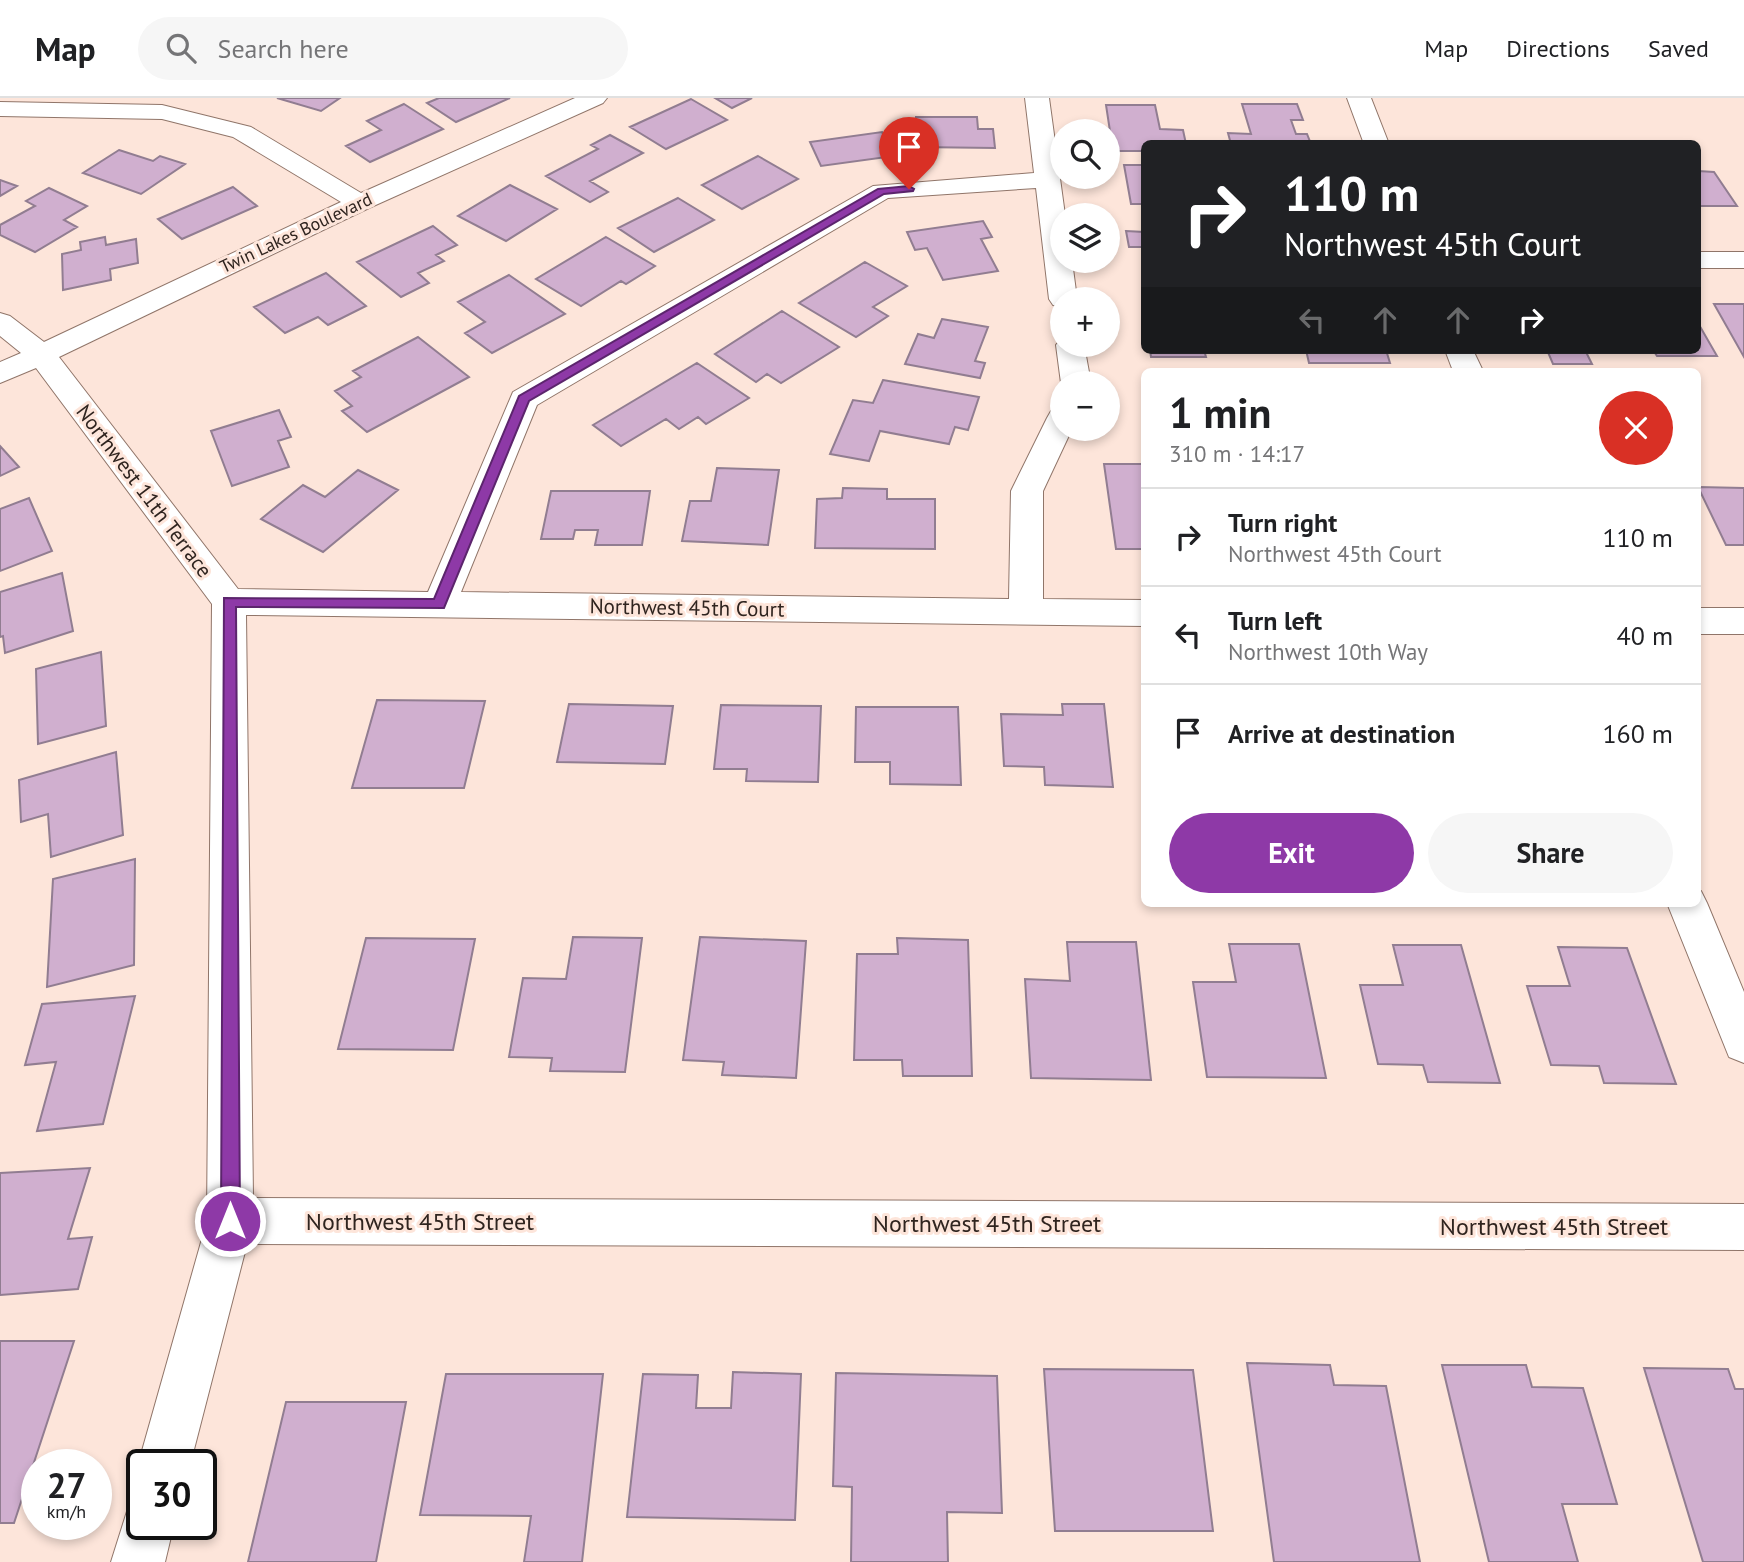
<!DOCTYPE html>
<meta charset="utf-8">
<style>
:root{--surface:#fff;--page:#f6f6f6;--text:#202124;--muted:#757577;--line:#e0e0e0;--accent:#8e39a7}
body{margin:0;font-family:"PT Sans",sans-serif;background:var(--page);color:var(--text);height:100vh;display:flex;flex-direction:column;font-size:26px;white-space:nowrap}
*{box-sizing:border-box;margin:0}
p{font-size:23px;color:var(--muted)}
.icon{flex:none;width:38px;height:38px;fill:none;stroke:currentColor;stroke-width:2;stroke-linecap:round;stroke-linejoin:round}
.map{position:relative;flex:1;overflow:hidden}
.details{position:absolute;left:1141px;top:270px;width:560px;height:539px;display:flex;flex-direction:column;background:var(--surface);border-radius:10px;box-shadow:0 4px 10px #0003}
.details>*{flex:none}
.top-card{position:absolute;left:1141px;top:42px;width:560px;height:214px;border-radius:10px;box-shadow:0 4px 10px #0003;background:#202124;color:#fff;overflow:hidden}
.controls{position:absolute;left:1050px;top:21px;display:grid;gap:14px}
.controls a{display:grid;place-items:center;width:70px;height:70px;border-radius:50%;background:var(--surface);box-shadow:0 4px 10px #0003;font-size:35px}
.speed{position:absolute;left:21px;top:1351px;display:flex;gap:14px;font-size:35px;font-weight:700;text-align:center}
.speed>*{display:grid;place-content:center;width:91px;height:91px;border-radius:50%;background:var(--surface);box-shadow:0 4px 10px #0003;line-height:1}
.speed small{font-size:18px;font-weight:400}
.speed .limit{border:4px solid #111;border-radius:10px;background:#fff;color:#111}
.pin{position:absolute;display:grid;place-items:center;width:60px;height:60px;color:#fff;margin:-72px -30px;border-radius:50% 50% 50% 0;rotate:-45deg;box-shadow:0 0 7px #0007}
.pin .icon{rotate:45deg}
.me{position:absolute;width:77px;margin:-38px;rotate:0deg;stroke-linejoin:round;filter:drop-shadow(0 0 5px #0008)}
.turn{display:flex;align-items:center;gap:24px;height:147px;padding:0 28px;font-size:32px}
.turn .icon{width:91px;height:91px;stroke-width:2.5}
.turn b{display:block;font-size:49px;line-height:60px}
.lanes{display:flex;align-items:center;height:66px;padding:0 28px;background:#0003;justify-content:center;gap:35px;direction:ltr}
.lanes .off{opacity:.35}
.round{display:grid;place-items:center;flex:none;width:74px;height:74px;border-radius:37px;background:var(--page)}
.summary{display:flex;align-items:center;justify-content:space-between;height:119px;padding:0 28px}
h1{font-size:42px;font-weight:700;line-height:52px}
.primary-button{display:flex;gap:14px;margin-top:auto;padding:14px 28px}
.primary-button a{flex:1;height:80px;border-radius:42px;background:var(--accent);color:#fff;font-size:28px;font-weight:700;line-height:80px;text-align:center}
.primary-button a+a{background:var(--page);color:var(--text)}
ul{padding:0;list-style:none}
li{display:flex;align-items:center;gap:21px;height:98px;padding:0 28px;border-top:2px solid var(--line)}
li div{flex:1}
li b{display:block;font-size:26px}
li em{font-style:normal}
header{display:flex;align-items:center;gap:42px;box-sizing:border-box;height:98px;padding:0 35px;background:var(--surface);border-bottom:2px solid var(--line)}
header strong{font-size:33px}
nav{display:flex;gap:38px;margin-inline-start:auto;font-size:24px}
.search{width:490px;height:63px;background:var(--page);display:flex;align-items:center;gap:18px;box-sizing:border-box;padding:0 24px;border-radius:38px;color:var(--muted);font-size:26px}
.map>svg:first-child{display:block}
</style>
<header>
<strong>Map</strong>
<div class="search"><svg class="icon" aria-label="search" viewBox="0 0 24 24"><circle cx="10" cy="10" r="6"/><path d="M15 15l6 6"/></svg>Search here</div>
<nav><a>Map</a><a>Directions</a><a>Saved</a></nav>
</header>
<div class="map">
<svg width="1744" height="1464" viewBox="0 0 1744 1464">
<rect width="100%" height="100%" fill="#fde5da"/>
<path fill="#d0afcf" stroke="#917d91" stroke-width="2" d="M277 0H340L321 13Z
M439 0H510L456 24 427 5Z
M715 0H752L732 10Z
M691 1 727 22 666 51 630 29Z
M404 6 443 31 370 64 346 48 381 32 367 23Z
M1242 6H1297L1303 22H1291L1296 36H1307L1311 46H1231L1228 35 1251 36Z
M1106 7H1155L1160 31 1183 32 1186 46H1144V53H1113Z
M916 19H977L978 31H993L995 50 916 49Z
M882 34 894 58 821 68 810 44Z
M610 37 643 55 590 83 608 94 590 104 546 78 598 51 591 47Z
M119 52 153 63 160 58 185 66 141 96 83 75Z
M758 58 798 81 742 111 702 87Z
M1124 67H1144V106H1131Z
M1698 73 1714 74 1737 108H1698Z
M0 82 17 88 0 98Z
M510 87 557 111 506 143 458 118Z
M233 89 257 108 182 141 158 121Z
M49 90 87 108 64 122 77 129 35 154 0 137V127L35 108 26 103Z
M678 100 714 122 654 154 618 130Z
M983 123 992 139 981 141 998 173 943 182 927 150 915 152 907 134Z
M433 128 457 147 436 157 444 163 418 175 429 185 401 199 357 164Z
M1126 133 1144 134V158L1143 149H1129Z
M105 139 106 147 136 141 138 165 110 171 111 182 63 192 62 156 81 152 80 144Z
M606 139 655 168 626 186 621 183 581 208 536 181Z
M865 164 907 188 873 209 888 218 856 239 799 205Z
M326 175 366 208 328 227 318 219 285 235 254 209Z
M509 177 565 216 492 255 465 235 485 224 458 204Z
M1714 206H1744V259Z
M782 213 839 249 781 285 767 276 756 284 715 256Z
M942 221 988 229 975 263 985 265 980 280 905 266 918 236 934 240Z
M1698 225 1717 258H1657L1653 252H1698Z
M418 239 469 279 367 334 342 313 352 308 335 293 361 279 353 273Z
M1150 252H1204L1206 259H1151Z
M1306 252H1386L1390 265H1309Z
M1547 252H1585L1592 266H1553Z
M697 265 749 300 706 326 698 319 679 331 666 321 621 348 593 327Z
M883 282 979 299 968 332 955 329 949 346 880 333 869 363 830 356 853 302 873 305Z
M279 312 291 339 278 343 289 369 232 388 211 333Z
M0 348 19 369 0 378Z
M1104 366H1144V451H1116Z
M717 370 779 372 768 447 682 443 690 403H711Z
M358 372 398 392 323 454 261 421 303 387 325 399Z
M1698 389 1744 390V447H1726Z
M843 390 887 391V401H935V451L815 450 817 401 842 400Z
M551 393H650L642 447H595L598 432H575L573 441H541Z
M29 400 52 453 0 473V411Z
M62 475 73 533 5 555 3 538 0 539V494Z
M101 554 106 628 38 646 36 571Z
M377 602 485 603 464 690H352Z
M569 606 673 608 665 666 557 664Z
M1062 606H1104L1113 689 1045 687 1044 669 1004 668 1001 616 1063 617Z
M721 607 821 608 818 684 746 683 747 671H714Z
M856 609H958L961 687 890 686V664H855Z
M116 654 123 737 51 759 48 716 21 724 19 682Z
M135 761 134 867 47 889 53 781Z
M573 839 642 840 625 974 550 973 552 960 509 959 523 880 566 881Z
M700 839 806 843 796 980 722 977 724 964 683 962Z
M366 840 475 841 453 952 338 951Z
M897 840 968 842 972 978H903L902 962H854L857 856H898Z
M1067 844H1136L1151 982 1031 980 1025 881 1070 883Z
M1229 846H1299L1326 980 1207 979 1193 884H1236Z
M1393 847H1461L1500 985 1428 984 1423 967 1378 966 1360 887H1403Z
M1558 849 1627 850 1676 986 1604 985 1599 968 1551 967 1527 888H1570Z
M135 898 103 1026 37 1033 56 964 25 967 42 906Z
M90 1070 68 1141 92 1139 78 1191 0 1197V1075Z
M0 1243H74L14 1425H0Z
M1247 1265 1330 1267 1334 1287 1386 1288 1420 1464H1274Z
M1442 1267H1526L1532 1289 1583 1290 1617 1406H1562L1578 1464H1489Z
M1644 1270 1728 1271 1735 1291H1744V1464H1703Z
M1044 1271 1193 1272 1213 1433H1055Z
M733 1274 801 1276 795 1422 627 1419 643 1276 698 1277 696 1310H731Z
M836 1275 997 1278 1002 1415 947 1414 948 1464H851L852 1389 833 1388Z
M446 1276H603L582 1464H524L531 1418 420 1417Z
M286 1304H406L376 1464H248Z"/>
<g fill="none" stroke-linecap="round" stroke-linejoin="round">
<g stroke="#907569" stroke-width="2">
<path id="street" d="M575 0H607L603 5 369 110 59 259 238 491 428 494 513 294 873 88 1034 75 1025 0H1049L1065 117H1062V163H1072L1077 201H1062V209L1053 207 1049 201 1036 90 888 100 537 307 461 494 1009 501 1011 393 1047 320 1051 313 1062 310V331H1072L1043 393V501L1144 502V528L246 517 253 1100 1744 1106V1152L247 1146 190 1367H142V1375L138 1367 207 1123 212 506 36 270 0 285V264L21 255 0 238V215L10 218 44 244 341 104 233 39 162 21 0 18V4L162 7 251 29 361 95Z
M1347 0H1371L1389 46H1364Z
M1698 154H1744V170H1698Z
M1062 240V247H1084L1091 285H1061L1056 247Z
M1445 252H1473L1483 273H1453Z
M1698 510H1744V536H1698Z
M1698 791 1701 793 1707 805 1744 894V965L1729 959 1667 805H1698Z
M142 1402V1426H174L165 1464H111L129 1407Z"/>
</g>
<use href="#street" fill="#fff" fill-rule="evenodd"/>
</g>
<path fill="#8e39a7" stroke="#5c256d" stroke-width="2" d="M909 88 914 91 913 93 884 96 529 303 444 510 236 509 240 1123 237 1130 230 1132 224 1130 221 1123 224 500 434 501 519 298 878 91Z"/>
<g text-anchor="middle" stroke-width="6" stroke-linejoin="round" paint-order="stroke">
<g font-size="18" fill="#2f241f" stroke="#fde5da">
<text transform="translate(296 135) rotate(-25)" y="6">Twin Lakes Boulevard</text>
</g>
<g font-size="21" fill="#2f241f" stroke="#fde5da">
<text transform="translate(144 393) rotate(53)" y="7">Northwest 11th Terrace</text>
<text transform="translate(687 510) rotate(1)" y="7">Northwest 45th Court</text>
</g>
<g font-size="24" fill="#2f241f" stroke="#fde5da">
<text x="420" y="1132">Northwest 45th Street</text>
<text x="987" y="1134">Northwest 45th Street</text>
<text x="1554" y="1137">Northwest 45th Street</text>
</g>
</g>
</svg>
<div class="controls">
<a><svg class="icon" aria-label="search" viewBox="0 0 24 24"><circle cx="10" cy="10" r="6"/><path d="M15 15l6 6"/></svg></a>
<a><svg class="icon" aria-label="layers" viewBox="0 0 24 24"><path d="M12 4l9 5-9 5-9-5zM3 14l9 5 9-5"/></svg></a>
<a>+</a>
<a>−</a>
</div>
<div class="speed"><div>27<small>km/h</small></div><div class="limit">30</div></div>
<div class="pin" style="left:909px;top:91px;background:#d93025"><svg class="icon" aria-label="arrive" viewBox="0 0 24 24"><path d="M6 21V4h12l-3 4 3 4H6"/></svg></div>
<svg class="me" style="left:230px;top:1123px" viewBox="-20 -20 40 40"><circle r="17" fill="#8e39a7" stroke="#fff" stroke-width="3"/><path d="M0-11L8 9 0 5-8 9z" fill="#fff"/></svg>
<div class="top-card">
<div class="turn"><svg class="icon" aria-label="right" viewBox="0 0 24 24"><path d="M7 20v-9h11M14 6l5 5-5 5"/></svg><div><b>110 m</b>Northwest 45th Court</div></div>
<div class="lanes"><svg class="icon off" aria-label="left" viewBox="0 0 24 24"><path d="M17 20v-9H6M10 6l-5 5 5 5"/></svg><svg class="icon off" aria-label="ahead" viewBox="0 0 24 24"><path d="M12 20V5M6 11l6-6 6 6"/></svg><svg class="icon off" aria-label="ahead" viewBox="0 0 24 24"><path d="M12 20V5M6 11l6-6 6 6"/></svg><svg class="icon" aria-label="right" viewBox="0 0 24 24"><path d="M7 20v-9h11M14 6l5 5-5 5"/></svg></div>
</div>
<section class="details">
<div class="summary"><div><h1>1 min</h1><p>310 m · 14:17</p></div><a class="round" style="background:#d93025;color:#fff"><svg class="icon" aria-label="close" viewBox="0 0 24 24"><path d="M6 6l12 12M18 6L6 18"/></svg></a></div>
<ul>
<li><svg class="icon" aria-label="right" viewBox="0 0 24 24"><path d="M7 20v-9h11M14 6l5 5-5 5"/></svg><div><b>Turn right</b><p>Northwest 45th Court</p></div><em>110 m</em></li>
<li><svg class="icon" aria-label="left" viewBox="0 0 24 24"><path d="M17 20v-9H6M10 6l-5 5 5 5"/></svg><div><b>Turn left</b><p>Northwest 10th Way</p></div><em>40 m</em></li>
<li><svg class="icon" aria-label="arrive" viewBox="0 0 24 24"><path d="M6 21V4h12l-3 4 3 4H6"/></svg><div><b>Arrive at destination</b></div><em>160 m</em></li>
</ul>
<div class="primary-button"><a>Exit</a><a>Share</a></div>
</section>
</div>
